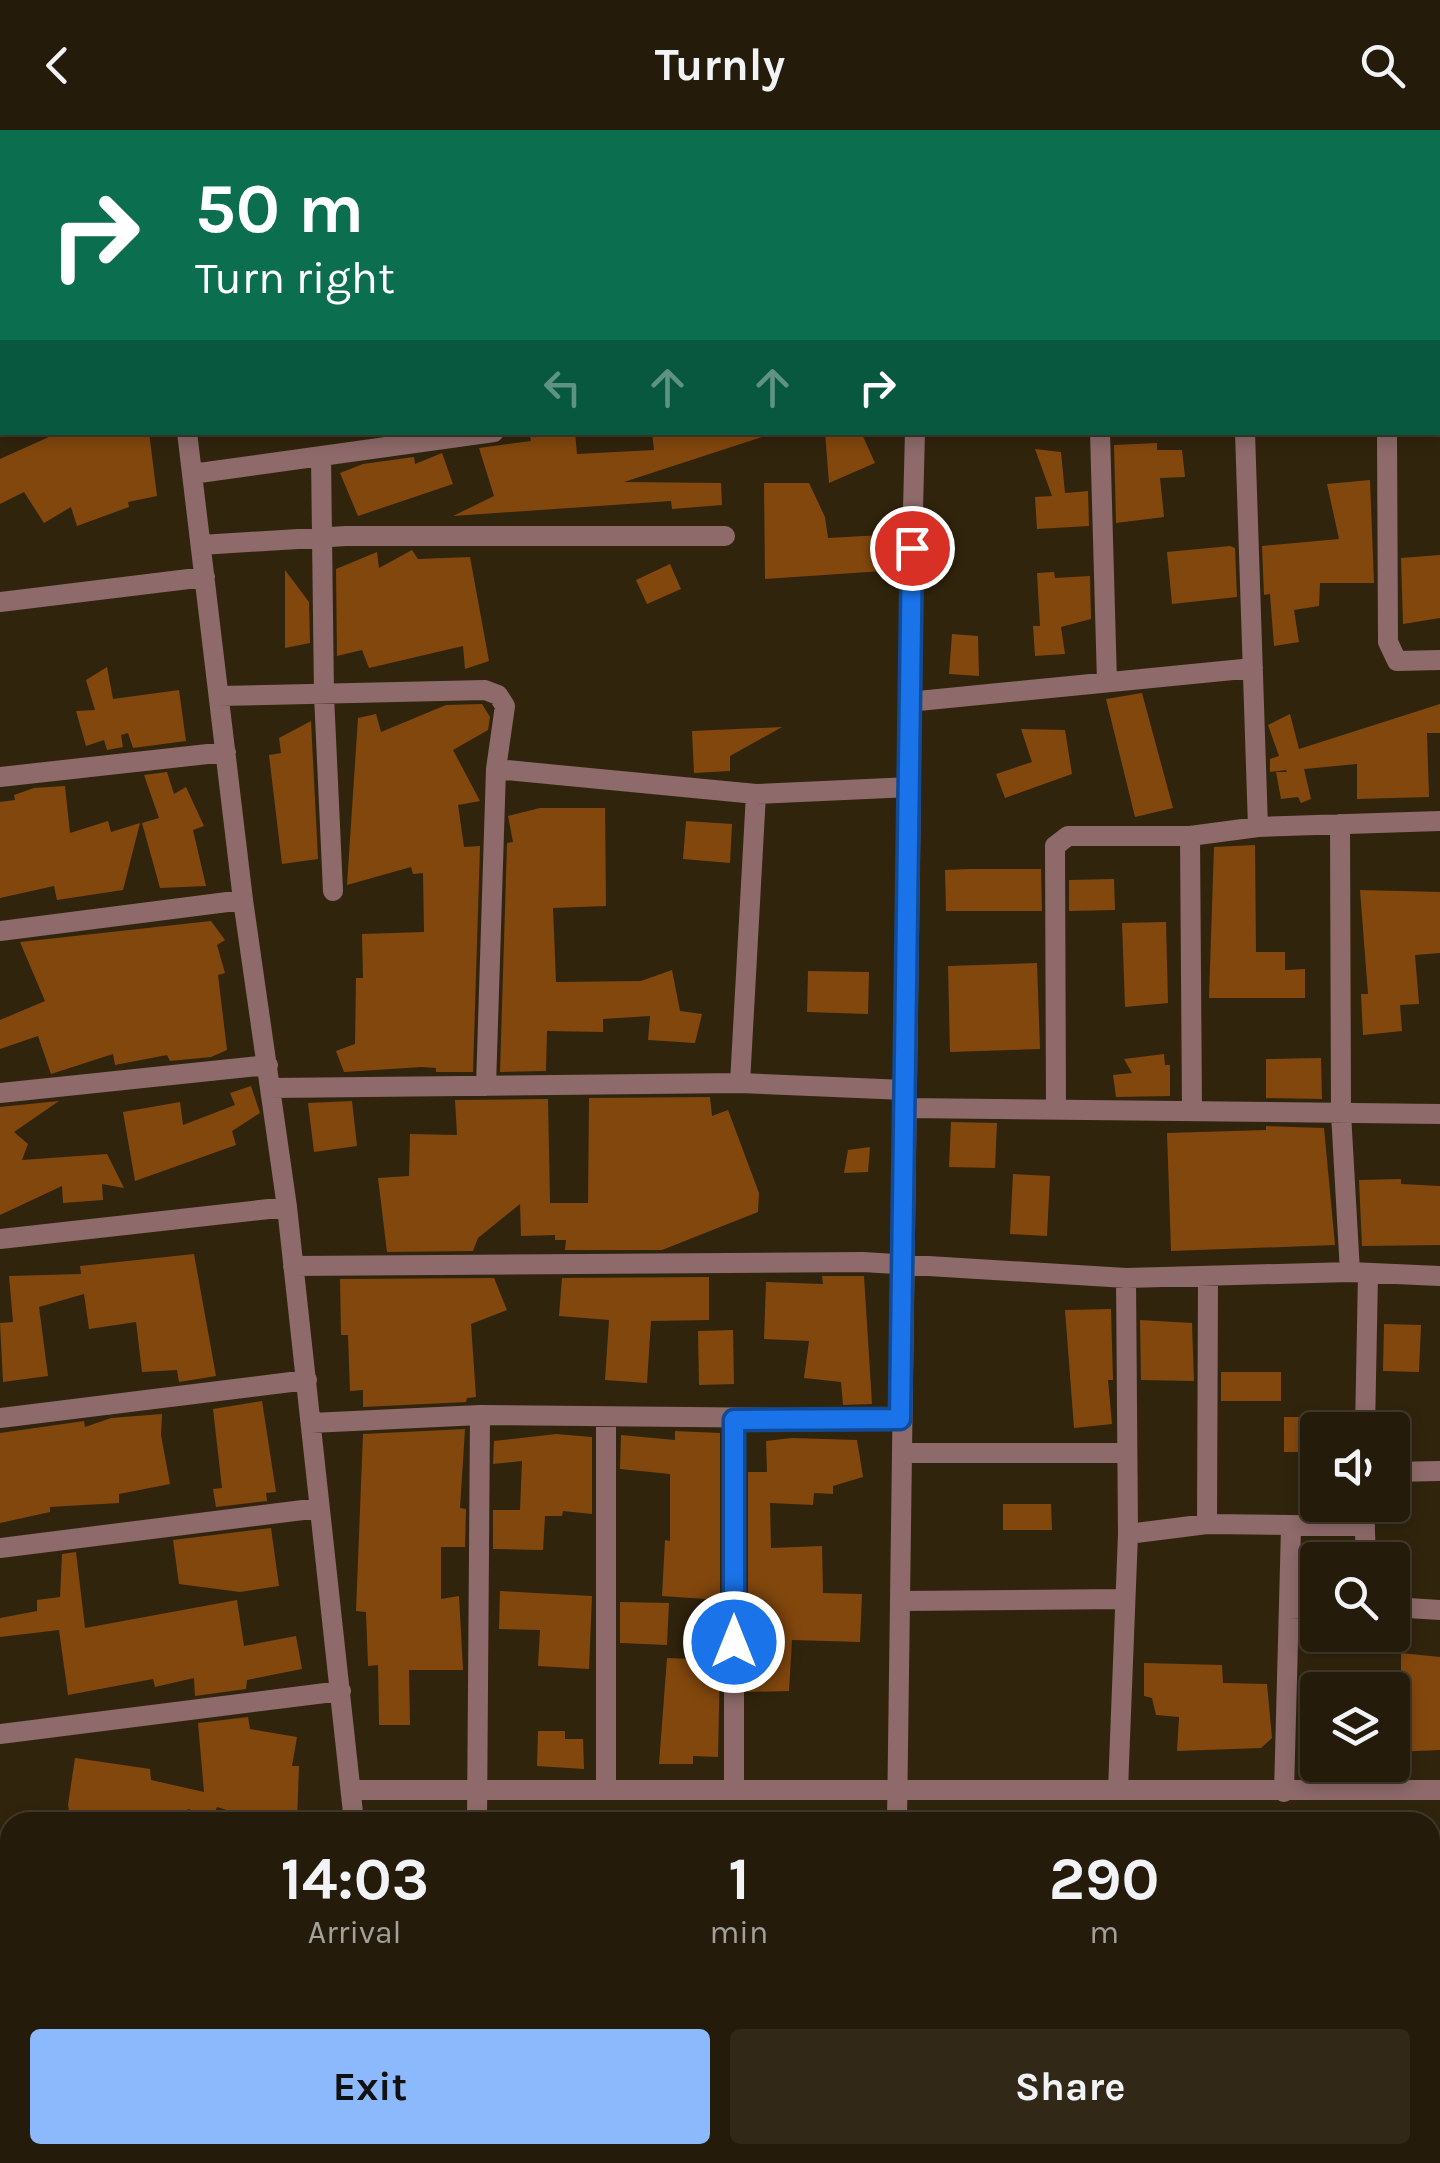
<!DOCTYPE html>
<style>
:root{--surface:#251b0a;--page:#312818;--text:#f1f3f6;--muted:#a3a19c;--line:#42392b;--accent:#8cb9fc}
body{margin:0;font-family:Karla,sans-serif;background:var(--page);color:var(--text);height:100vh;display:flex;flex-direction:column;font-size:38px;white-space:nowrap}
*{box-sizing:border-box;margin:0}
p{font-size:32px;color:var(--muted)}
.icon{flex:none;width:55px;height:55px;fill:none;stroke:currentColor;stroke-width:2;stroke-linecap:round;stroke-linejoin:round}
.map{position:relative;flex:1;overflow:hidden}
.drawer{position:absolute;left:0px;top:1682px;width:1440px;height:352px;display:flex;flex-direction:column;background:var(--surface);border-radius:30px 30px 0 0;box-shadow:0 5px 15px #0003,0 0 0 2px var(--line)}
.drawer>*{flex:none}
.guide{position:absolute;left:0px;top:0px;width:1440px;height:305px;box-shadow:0 5px 15px #0003,0 0 0 2px var(--line);background:#0b6e4f;color:#fff;overflow:hidden}
.buttons{position:absolute;left:1300px;top:1282px;display:grid;gap:20px}
.buttons a{display:grid;place-items:center;width:110px;height:110px;border-radius:10px;background:var(--surface);box-shadow:0 5px 15px #0003,0 0 0 2px var(--line);font-size:50px}
.pin{position:absolute;display:grid;place-items:center;width:85px;height:85px;color:#fff;margin:-42px;border:5px solid #fff;border-radius:50%;box-shadow:0 2px 10px #0007}
.me{position:absolute;width:110px;margin:-55px;rotate:0deg;stroke-linejoin:round;filter:drop-shadow(0 0 8px #0008)}
.turn{display:flex;align-items:center;gap:35px;height:210px;padding:0 30px;font-size:45px}
.turn .icon{width:130px;height:130px;stroke-width:2.5}
.turn b{display:block;font-size:70px;line-height:85px}
.lanes{display:flex;align-items:center;height:95px;padding:0 30px;background:#0003;justify-content:center;gap:50px;direction:ltr}
.lanes .off{opacity:.35}
.eta{display:flex;justify-content:space-evenly;align-items:center;height:170px;text-align:center}
.eta b{font-size:60px;font-weight:700;line-height:70px}
.cta{display:flex;gap:20px;margin-top:auto;padding:20px 30px}
.cta a{flex:1;height:115px;border-radius:10px;background:var(--accent);color:#111;font-size:40px;font-weight:700;line-height:115px;text-align:center}
.cta a+a{background:var(--page);color:var(--text)}
header{display:flex;justify-content:space-between;align-items:center;height:130px;padding:0 30px;background:var(--surface);font-size:45px;font-weight:700}
.map>svg:first-child{display:block}
</style>
<header><svg class="icon" aria-label="back" viewBox="0 0 24 24"><path d="M15 5l-7 7 7 7"/></svg>Turnly<svg class="icon" aria-label="search" viewBox="0 0 24 24"><circle cx="10" cy="10" r="6"/><path d="M15 15l6 6"/></svg></header>
<div class="map">
<svg width="1440" height="2033" viewBox="0 0 1440 2033">
<rect width="100%" height="100%" fill="#31240d"/>
<path fill="#82470d" d="M60 302H149L157 366 128 372 129 377 77 396 71 377 44 393 24 362 0 374V329Z
M575 302 577 324 654 320 652 302H761L762 307 624 352 721 353 722 375 672 379 671 371 453 386 494 366 479 318 531 311 530 306Z
M825 302H861L875 333 829 353Z
M1157 313V320H1182L1185 347 1160 348 1164 387 1116 393 1114 315Z
M1035 319 1061 322 1065 363 1088 361 1089 396 1037 399 1035 367 1052 366Z
M442 323 453 354 358 386 340 343 363 334 414 327 415 334Z
M1370 350 1374 453H1320L1319 476 1294 480 1299 512 1274 516 1270 464 1264 465 1262 416 1339 409 1327 354Z
M764 353H809L825 387 828 408 882 405 883 441 765 449Z
M1230 416 1235 418 1237 467 1172 474 1167 422Z
M412 420 418 429 470 427 489 531 465 539 463 516 369 538 362 520 337 526 336 439 377 422 379 438Z
M1440 425V488L1403 494 1401 428Z
M670 434 681 459 647 474 636 450Z
M285 440 309 472 310 513 285 518Z
M1054 442 1055 448 1090 446 1091 489 1061 497 1065 524 1035 526 1033 496H1040L1037 443Z
M952 504 978 506 979 546 949 544Z
M107 537 113 569 179 560 186 611 133 618 128 603 121 605 123 617 107 620 104 610 86 616 76 581 95 580 86 550Z
M1142 563 1173 678 1135 687 1106 569Z
M482 574 490 587 488 600 453 620 480 671 458 675 464 717 480 716 473 942H436V938L422 937 344 942 336 921 355 914 356 848H363L362 804 424 802 423 743 413 744 411 737 347 755 358 588 376 584 381 602 446 575Z
M1440 574V603H1427L1429 667 1357 669V634L1304 639 1311 669 1301 673 1298 667 1281 669 1276 642H1287L1286 640 1270 642V629L1279 626 1268 595 1290 584 1299 619Z
M311 591 318 729 282 734 269 625 281 623 279 608Z
M782 597 730 626V641L694 643 692 601Z
M1021 599 1065 600 1072 644 1005 668 996 644 1032 632Z
M167 642 174 664 186 657 204 696 193 700 206 756 160 758 142 693 159 688 144 645Z
M65 656 70 703 108 691 111 702 140 693 123 760 57 770 54 756 0 768V672L15 670 14 665 34 658Z
M540 678H605L606 776 553 778 556 852 641 851 672 840 680 881 702 884 695 913 648 910 650 886 603 889V902L547 901 546 941 500 942 507 713 513 712 508 686Z
M686 691 732 694 730 733 683 729Z
M1255 715 1256 822H1285V840L1305 839V868H1209L1214 717Z
M969 739H1041L1042 781H946L945 740Z
M1114 749 1115 780 1069 781V750Z
M1360 760 1440 762V823L1415 825 1419 874 1400 875 1402 901 1363 905 1361 864H1368Z
M211 791 225 810 217 815 225 843 218 845 227 920 211 927 170 931 167 925 115 935 113 924 51 944 38 906 0 919V890L45 871 20 812Z
M1166 792 1168 873 1125 877 1122 793Z
M1037 833 1040 919 950 922 948 836Z
M808 841 869 842 868 884 807 882Z
M1164 924 1165 935H1170V966L1116 967 1113 945 1132 943 1124 929Z
M1321 928 1322 969 1266 968V929Z
M251 956 260 983 232 1001 236 1015 135 1051 123 982 180 972 183 995 235 975 230 963Z
M710 967 712 986 728 980 759 1063 758 1082 662 1120H565L566 1110H555V1105L521 1106 520 1074 478 1108 473 1121 387 1122 378 1048 409 1046 410 1004 457 1005 455 970 548 969 550 1073H588L589 968Z
M59 971 14 1002 28 1014 22 1030 107 1024 124 1058 102 1054 103 1070 63 1073 62 1056 0 1085V977Z
M352 971 357 1016 314 1022 308 973Z
M951 992 997 993 995 1038 949 1037Z
M1266 996 1324 998 1335 1115 1171 1121 1167 1003 1266 1000Z
M870 1017 868 1042 844 1043 848 1020Z
M1013 1044 1050 1046 1047 1106 1010 1104Z
M1401 1049V1054L1440 1056V1115L1362 1116 1359 1050Z
M194 1124 216 1246 179 1252 177 1240 142 1242 136 1192 89 1199 84 1164 39 1177 48 1246 3 1252 0 1193 13 1192 9 1146 81 1144 80 1136Z
M822 1146H864L872 1274 843 1275 841 1252 804 1248 809 1211 764 1209 766 1152 823 1154Z
M709 1147V1190L651 1191 647 1253 605 1250 609 1190 559 1186 562 1148Z
M494 1148 507 1180 471 1194 476 1267 467 1268 466 1272 363 1277V1260L350 1261 348 1205H341L340 1149Z
M1111 1179 1113 1250H1108L1112 1294 1074 1298 1065 1180Z
M1140 1190 1192 1193 1194 1251 1141 1250Z
M1384 1194 1421 1195 1419 1242 1383 1241Z
M733 1200 734 1254 699 1255 698 1201Z
M1221 1242H1281V1271H1221Z
M262 1271 276 1362 266 1363 267 1371 216 1377 213 1359 222 1358 213 1279Z
M162 1284 161 1305 170 1354 119 1364V1373L50 1377V1382L0 1393V1303L84 1291 85 1297 111 1288Z
M1284 1287H1318V1322H1284Z
M465 1299 460 1378 466 1379 465 1417H441V1469L459 1466 463 1540H409L410 1595H379L378 1535 368 1536 366 1482 356 1481 363 1304Z
M675 1301 720 1303V1470L662 1466 665 1410 670 1411V1344L620 1339 621 1305 675 1310Z
M556 1304 592 1307V1384L563 1381 562 1386H545L543 1420 493 1419V1380H520L522 1331 493 1334 494 1311Z
M792 1308 857 1310 863 1347 833 1356V1364L814 1363 813 1375 770 1373 771 1418 822 1416 823 1463 862 1464 860 1512 792 1510 789 1561 748 1562V1342H767L766 1311Z
M1003 1374H1051L1052 1400H1003Z
M271 1398 279 1456 240 1462 179 1454 173 1410Z
M76 1422 85 1498 237 1470 244 1516 296 1506 302 1539 247 1550 246 1559 195 1566 194 1548 155 1557 153 1549 68 1565 59 1500 0 1507V1488L37 1481V1470L60 1467 62 1424Z
M500 1461 592 1466 589 1539 538 1536 540 1500 499 1499Z
M620 1472 669 1473 667 1515 620 1513Z
M1401 1523 1440 1527V1620L1392 1622V1546H1401Z
M667 1528 720 1530 718 1627 693 1626V1634H659Z
M1144 1533 1222 1535 1223 1553 1267 1554 1272 1608 1261 1618 1177 1621 1179 1587 1156 1585 1152 1568 1144 1566Z
M248 1587 250 1599 297 1607 292 1636H299L297 1692H264L217 1677 213 1687 188 1679 184 1692H71L68 1675 75 1628 150 1639 151 1650 204 1662 198 1593Z
M538 1601H565V1609H583L584 1639 537 1636Z"/>
<g fill="none" stroke-linecap="round" stroke-linejoin="round">
<path stroke="#8e6a6a" stroke-width="20" d="M148 0V2
M921 0 922 2
M1111 0V2
M1236 0V2
M566 2V0
M707 2 716 0
M1438 54H1440
M1438 243H1440
M0 256V260
M187 302 243 770 287 1077 354 1692
M1100 302 1107 552
M1245 302 1258 697
M1387 302 1388 512 1397 531 1440 530
M321 326 324 565 333 761
M192 344 494 302
M201 415 346 406H725
M0 472 205 447
M219 566 485 560 498 565 505 576 496 639 486 956
M908 572 1253 538
M496 639 756 664 911 657
M0 647 226 622
M1340 694 1341 983 1350 1142
M1190 706 1192 981
M0 801 243 770
M740 953 756 664
M271 958 740 953 905 960
M0 963 268 935
M906 978 1440 984
M1056 980 1055 716 1068 706H1190L1258 697 1440 691
M0 1109 287 1077
M293 1136 863 1132 1126 1148 1350 1142 1440 1146
M0 1288 307 1250
M734 1290V1659
M311 1293 480 1285 901 1289
M1365 1300 1368 1144
M903 1323H1126
M1392 1342 1440 1341
M1364 1375 1366 1430
M1207 1394 1208 1149
M1128 1404 1207 1394 1365 1396
M0 1418 319 1378
M900 1471 1125 1469
M1392 1477 1440 1480
M1289 1479 1318 1478
M0 1604 341 1561
M606 1659V1288
M351 1660H1440
M1118 1660 1128 1404 1126 1148
M1284 1662 1291 1398
M477 1692 480 1285
M897 1692 911 657 908 572 915 302
M0 1756 10 1755
M57 2025 61 2033
M387 2025V2033
M133 2033 196 2025
M893 2033V2025"/>
</g>
<g fill="none" stroke-linecap="round" stroke-linejoin="round">
<g stroke="#114b97" stroke-width="25">
<path id="route" d="M734 1512V1290L900 1289 912 418"/>
</g>
<use href="#route" stroke="#1a73e8" stroke-width="18"/>
</g>
</svg>
<div class="buttons">
<a><svg class="icon" aria-label="sound" viewBox="0 0 24 24"><path d="M4 9h4l5-4v14l-5-4H4zM17 9q2 3 0 6"/></svg></a>
<a><svg class="icon" aria-label="search" viewBox="0 0 24 24"><circle cx="10" cy="10" r="6"/><path d="M15 15l6 6"/></svg></a>
<a><svg class="icon" aria-label="layers" viewBox="0 0 24 24"><path d="M12 4l9 5-9 5-9-5zM3 14l9 5 9-5"/></svg></a>
</div>
<div class="pin" style="left:912px;top:418px;background:#d93025"><svg class="icon" aria-label="arrive" viewBox="0 0 24 24"><path d="M6 21V4h12l-3 4 3 4H6"/></svg></div>
<svg class="me" style="left:734px;top:1512px" viewBox="-20 -20 40 40"><circle r="17" fill="#1a73e8" stroke="#fff" stroke-width="3"/><path d="M0-11L8 9 0 5-8 9z" fill="#fff"/></svg>
<div class="guide">
<div class="turn"><svg class="icon" aria-label="right" viewBox="0 0 24 24"><path d="M7 20v-9h11M14 6l5 5-5 5"/></svg><div><b>50 m</b>Turn right</div></div>
<div class="lanes"><svg class="icon off" aria-label="left" viewBox="0 0 24 24"><path d="M17 20v-9H6M10 6l-5 5 5 5"/></svg><svg class="icon off" aria-label="ahead" viewBox="0 0 24 24"><path d="M12 20V5M6 11l6-6 6 6"/></svg><svg class="icon off" aria-label="ahead" viewBox="0 0 24 24"><path d="M12 20V5M6 11l6-6 6 6"/></svg><svg class="icon" aria-label="right" viewBox="0 0 24 24"><path d="M7 20v-9h11M14 6l5 5-5 5"/></svg></div>
</div>
<section class="drawer">
<div class="eta">
<div><b>14:03</b><p>Arrival</p></div>
<div><b>1</b><p>min</p></div>
<div><b>290</b><p>m</p></div>
</div>
<div class="cta"><a>Exit</a><a>Share</a></div>
</section>
</div>
